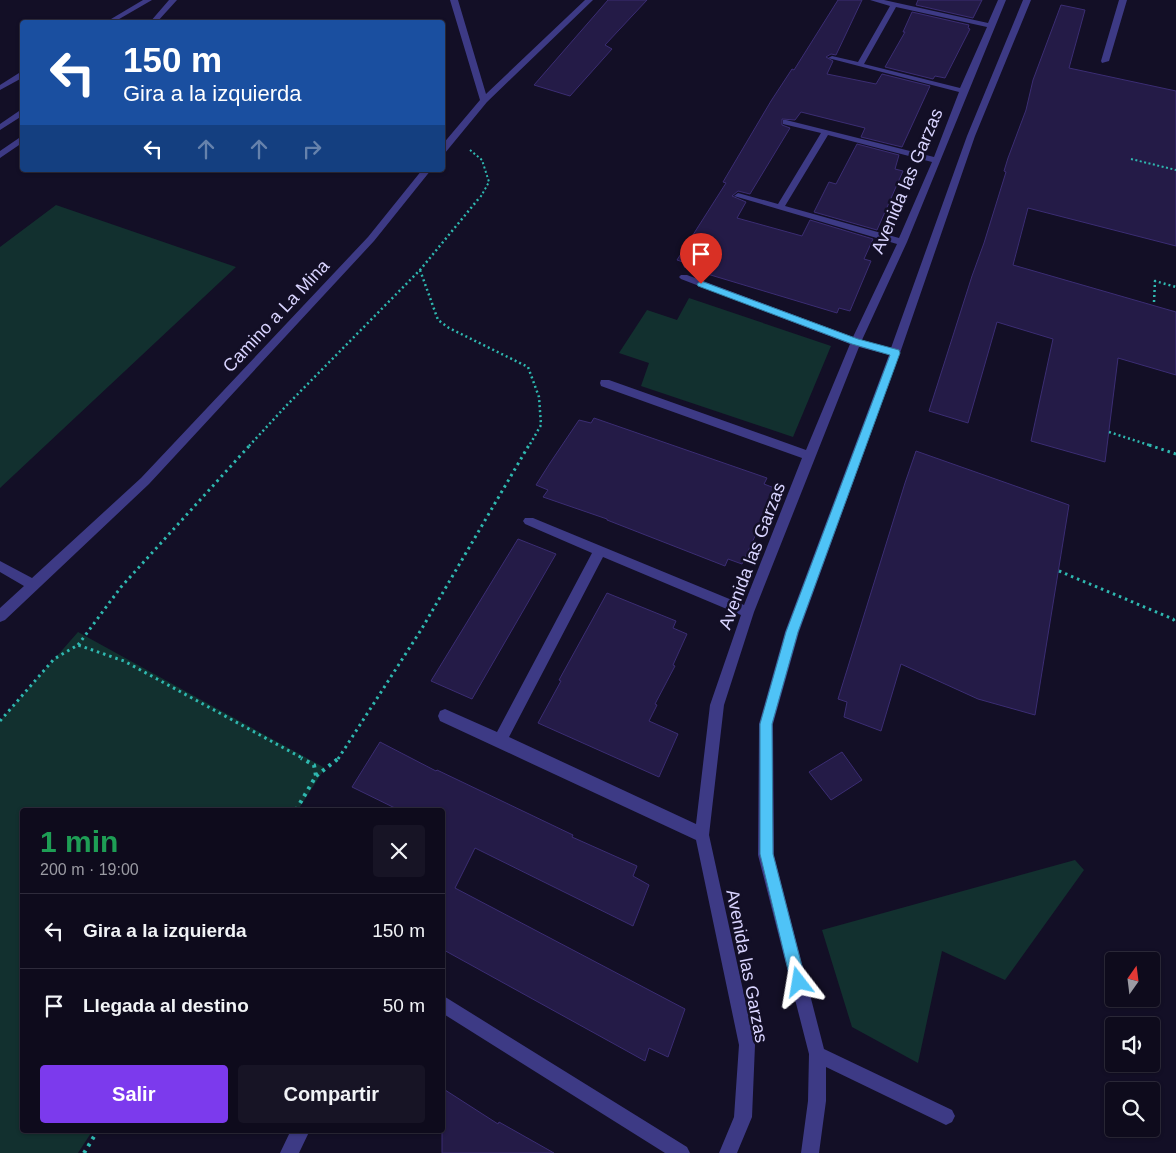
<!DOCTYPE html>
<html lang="es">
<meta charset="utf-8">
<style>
:root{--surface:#0e0b1c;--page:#171425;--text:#f1f3f6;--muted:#9b9ba3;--line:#2e2b3b;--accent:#7c3aed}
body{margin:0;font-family:Arial,sans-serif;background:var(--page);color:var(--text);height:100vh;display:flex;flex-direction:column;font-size:19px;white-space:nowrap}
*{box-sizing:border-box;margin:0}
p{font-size:16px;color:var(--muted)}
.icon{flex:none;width:28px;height:28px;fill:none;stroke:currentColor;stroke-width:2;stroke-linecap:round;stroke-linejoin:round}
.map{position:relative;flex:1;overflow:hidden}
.sheet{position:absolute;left:20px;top:808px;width:425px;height:325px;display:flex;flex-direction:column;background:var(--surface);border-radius:5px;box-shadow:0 1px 4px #0004,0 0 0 1px var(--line)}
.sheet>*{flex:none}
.guide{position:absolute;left:20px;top:20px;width:425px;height:152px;border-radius:5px;box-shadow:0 1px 4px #0004,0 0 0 1px var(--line);background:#1a4fa0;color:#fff;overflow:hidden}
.needle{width:32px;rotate:14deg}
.fabs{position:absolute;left:1105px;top:952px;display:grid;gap:10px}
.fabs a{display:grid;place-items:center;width:55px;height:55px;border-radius:5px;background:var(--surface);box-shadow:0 1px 4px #0004,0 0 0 1px var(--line);font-size:25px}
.pin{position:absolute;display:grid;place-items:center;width:42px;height:42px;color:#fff;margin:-51px -21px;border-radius:50% 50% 50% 0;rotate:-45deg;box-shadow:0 0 5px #0007}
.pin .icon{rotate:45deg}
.me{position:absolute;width:55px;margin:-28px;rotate:346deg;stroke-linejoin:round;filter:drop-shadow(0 0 4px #0008)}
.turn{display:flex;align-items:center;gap:18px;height:105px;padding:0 20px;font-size:22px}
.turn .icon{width:65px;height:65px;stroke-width:2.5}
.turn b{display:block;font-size:35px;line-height:42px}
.lanes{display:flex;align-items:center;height:48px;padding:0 20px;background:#0003;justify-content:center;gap:25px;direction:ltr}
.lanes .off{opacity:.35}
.round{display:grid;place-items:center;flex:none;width:52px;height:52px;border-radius:5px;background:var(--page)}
.overview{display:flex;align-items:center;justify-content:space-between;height:85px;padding:0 20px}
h1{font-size:30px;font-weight:700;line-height:38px;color:#1e9e55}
.primary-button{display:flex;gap:10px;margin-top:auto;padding:10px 20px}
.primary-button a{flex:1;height:58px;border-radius:5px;background:var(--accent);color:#fff;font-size:20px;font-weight:700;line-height:58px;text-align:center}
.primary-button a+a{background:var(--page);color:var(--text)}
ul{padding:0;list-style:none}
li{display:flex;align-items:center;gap:15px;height:75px;padding:0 20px;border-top:1px solid var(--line)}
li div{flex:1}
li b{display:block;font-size:19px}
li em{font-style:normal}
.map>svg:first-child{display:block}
</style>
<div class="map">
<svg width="1176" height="1153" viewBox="0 0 1176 1153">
<rect width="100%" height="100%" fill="#130f26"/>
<path fill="#12302f" d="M56 205 236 267 0 488V247Z
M689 298 831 346 793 437 641 386 649 363 619 353 647 310 677 320Z
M78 632 325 768 298 810H22V1130H93L78 1153H0V721Z
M1075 860 1084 870 1005 980 942 951 918 1063 852 1027 822 930Z"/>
<path fill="#241b47" stroke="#3b2d73" d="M608 0H647L605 45 612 49 570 96 534 85Z
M838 0H862L836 55 831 54 826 57 833 61 827 74 876 84 882 74 930 86 902 147 861 137 865 128 801 112 795 120 782 119V125L790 128 750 194 738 191 732 196 746 202 737 218 802 236 810 220 873 239 864 259 871 261 850 311 839 308 837 313 684 267 686 263 677 260 726 183 723 182 771 101 792 69 794 70Z
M918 0H982L973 18 916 5Z
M1061 5 1085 10 1069 68 1176 91V246L1028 208 1013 265 1176 312V375L1118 358 1105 462 1031 441 1053 339 997 322 968 423 929 411 972 276 984 243 1006 172 1004 171 1008 158 1026 110 1033 80Z
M912 12 969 25 968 28 970 29 945 78 935 76 933 79 885 67 905 32H903Z
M857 144 899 155 895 169 903 171 877 230 814 212 829 182 836 184Z
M594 418 767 478 764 484 777 489 742 564 728 559 725 566 607 520V519L543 497 548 490 536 485 550 463 579 420 591 423Z
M916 451 1069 505 1035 715 978 699 901 664 881 731 844 717 847 702 838 699 905 483Z
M518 539 556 554 472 699 431 681Z
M607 593 676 621 673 628 687 634 673 665 675 666 655 704 657 705 649 721 678 734 659 777 538 723 561 681 559 680Z
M380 742 436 771 437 770 573 835 572 837 637 866 633 876 649 885 633 926 475 848 455 888 685 1009 668 1057 649 1048 645 1061 442 949V810H399L352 787Z
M842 752 862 780 831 800 809 772Z
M442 1088 498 1124 499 1122 554 1153H442Z"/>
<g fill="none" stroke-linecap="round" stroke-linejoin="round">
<path stroke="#2fb8b0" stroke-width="2" stroke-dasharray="2 2.5" stroke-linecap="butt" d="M470 150 482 160 489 182 480 198
M1131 159 1176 170"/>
<path stroke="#2fb8b0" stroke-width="2.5" stroke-dasharray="2 3" stroke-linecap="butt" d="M420 270 438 320 449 328 528 367 539 397 541 425 529 446
M1154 302 1155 281 1176 287
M1109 432 1152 446
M249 446 286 406 420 270 480 197"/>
<path stroke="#2fb8b0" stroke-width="3" stroke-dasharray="2.5 4" stroke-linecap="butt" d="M1149 445 1176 454
M1059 571 1173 619 1176 623
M78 645 121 587 250 445
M0 721 54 659 78 645 124 661 304 759
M338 759 421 630 529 445"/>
<path stroke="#2fb8b0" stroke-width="4" stroke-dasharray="3 5" stroke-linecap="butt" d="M316 776 339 758
M296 810 316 776 314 765 301 758
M84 1153 98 1130"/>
<path fill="#3d3a85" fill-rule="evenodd" d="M143 0H152L114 22H106Z
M169 0H177L157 22H150Z
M450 0H458L486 94 585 0H593L487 102 445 153H442V145L480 100Z
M1119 0H1127L1109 61 1102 63 1101 61Z
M19 73H22V78L0 90V85Z
M19 111H22V116L0 130V124Z
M19 138H22V143L0 158V151Z
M422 170H431L374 241 149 484 5 620 0 622V608L24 586 0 572V561L32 578 141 478 368 237Z"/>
<path fill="#3d3a85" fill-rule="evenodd" d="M870 0H884L988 23 998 0H1006L907 242 862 340 891 348 967 136 1023 0H1031L975 136 900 353 799 632 773 724 774 855 824 1049 952 1110 955 1116 952 1122 946 1125 826 1067V1101L819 1153H801L808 1101 809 1054 758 855 759 724 785 632 889 355 859 347 754 612 724 705 709 835 755 1045 752 1117 737 1153H719L734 1117 739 1045 696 840 440 721 438 716 440 711 445 709 497 732 592 553 525 524 523 521 525 518H533L744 605 802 458 601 386 600 383 601 380H609L806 450 850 344 681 279 679 277 681 275H687L853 337 897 244 734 196 738 193 778 204 821 133 783 124V120H786L934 157 959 92 828 58 832 56 858 62 890 6ZM896 7 987 27 960 88 864 64ZM828 135 932 162 899 238 785 206ZM603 557 741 615 710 705 696 824 509 737Z
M442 995 687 1147 690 1153H665L442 1013Z
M291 1130H310L299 1153H280Z"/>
</g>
<path fill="#4fc3f7" stroke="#337fa1" d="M701 281 858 339 899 350 900 353 798 632 772 724 773 854 806 982 804 987 799 989 794 987 791 982 760 854V724L786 632 890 355 852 344 698 286 697 284Z"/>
<g text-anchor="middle" stroke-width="5" stroke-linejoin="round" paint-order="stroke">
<g font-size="18" fill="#d9d4ff" stroke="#130f26">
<text transform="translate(907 181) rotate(-67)" y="6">Avenida las Garzas</text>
<text transform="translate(276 316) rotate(-47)" y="6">Camino a La Mina</text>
<text transform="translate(752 556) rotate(-69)" y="6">Avenida las Garzas</text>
<text transform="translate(747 966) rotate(79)" y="6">Avenida las Garzas</text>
</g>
</g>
</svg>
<div class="fabs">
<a><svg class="needle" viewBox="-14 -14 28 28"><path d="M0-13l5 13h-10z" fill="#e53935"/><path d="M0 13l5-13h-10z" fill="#9b9ba3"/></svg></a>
<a><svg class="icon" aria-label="sound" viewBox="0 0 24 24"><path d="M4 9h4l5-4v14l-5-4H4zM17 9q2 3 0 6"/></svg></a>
<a><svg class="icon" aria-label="search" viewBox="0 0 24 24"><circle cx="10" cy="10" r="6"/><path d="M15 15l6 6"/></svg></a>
</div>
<div class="pin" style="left:701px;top:284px;background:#d93025"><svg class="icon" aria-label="arrive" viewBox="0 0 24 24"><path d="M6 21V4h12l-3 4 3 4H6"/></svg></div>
<svg class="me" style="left:799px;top:982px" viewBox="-20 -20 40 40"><path d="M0-17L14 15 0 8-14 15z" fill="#4fc3f7" stroke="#fff" stroke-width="4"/></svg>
<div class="guide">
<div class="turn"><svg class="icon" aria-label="left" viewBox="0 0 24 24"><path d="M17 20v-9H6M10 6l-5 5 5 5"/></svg><div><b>150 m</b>Gira a la izquierda</div></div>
<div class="lanes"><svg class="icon" aria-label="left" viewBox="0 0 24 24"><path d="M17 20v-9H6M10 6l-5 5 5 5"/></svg><svg class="icon off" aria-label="ahead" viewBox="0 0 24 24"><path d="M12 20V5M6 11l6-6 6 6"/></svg><svg class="icon off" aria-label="ahead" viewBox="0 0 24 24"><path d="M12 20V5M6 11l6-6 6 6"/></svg><svg class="icon off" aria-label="right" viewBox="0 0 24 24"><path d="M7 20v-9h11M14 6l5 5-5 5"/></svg></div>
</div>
<section class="sheet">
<div class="overview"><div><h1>1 min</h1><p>200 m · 19:00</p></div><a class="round"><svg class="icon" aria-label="close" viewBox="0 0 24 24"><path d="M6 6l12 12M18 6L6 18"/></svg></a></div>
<ul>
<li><svg class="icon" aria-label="left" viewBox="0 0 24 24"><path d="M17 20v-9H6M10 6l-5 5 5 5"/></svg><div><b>Gira a la izquierda</b></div><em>150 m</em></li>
<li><svg class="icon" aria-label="arrive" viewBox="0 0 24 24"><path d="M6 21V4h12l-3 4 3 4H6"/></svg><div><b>Llegada al destino</b></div><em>50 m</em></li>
</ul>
<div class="primary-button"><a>Salir</a><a>Compartir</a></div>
</section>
</div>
